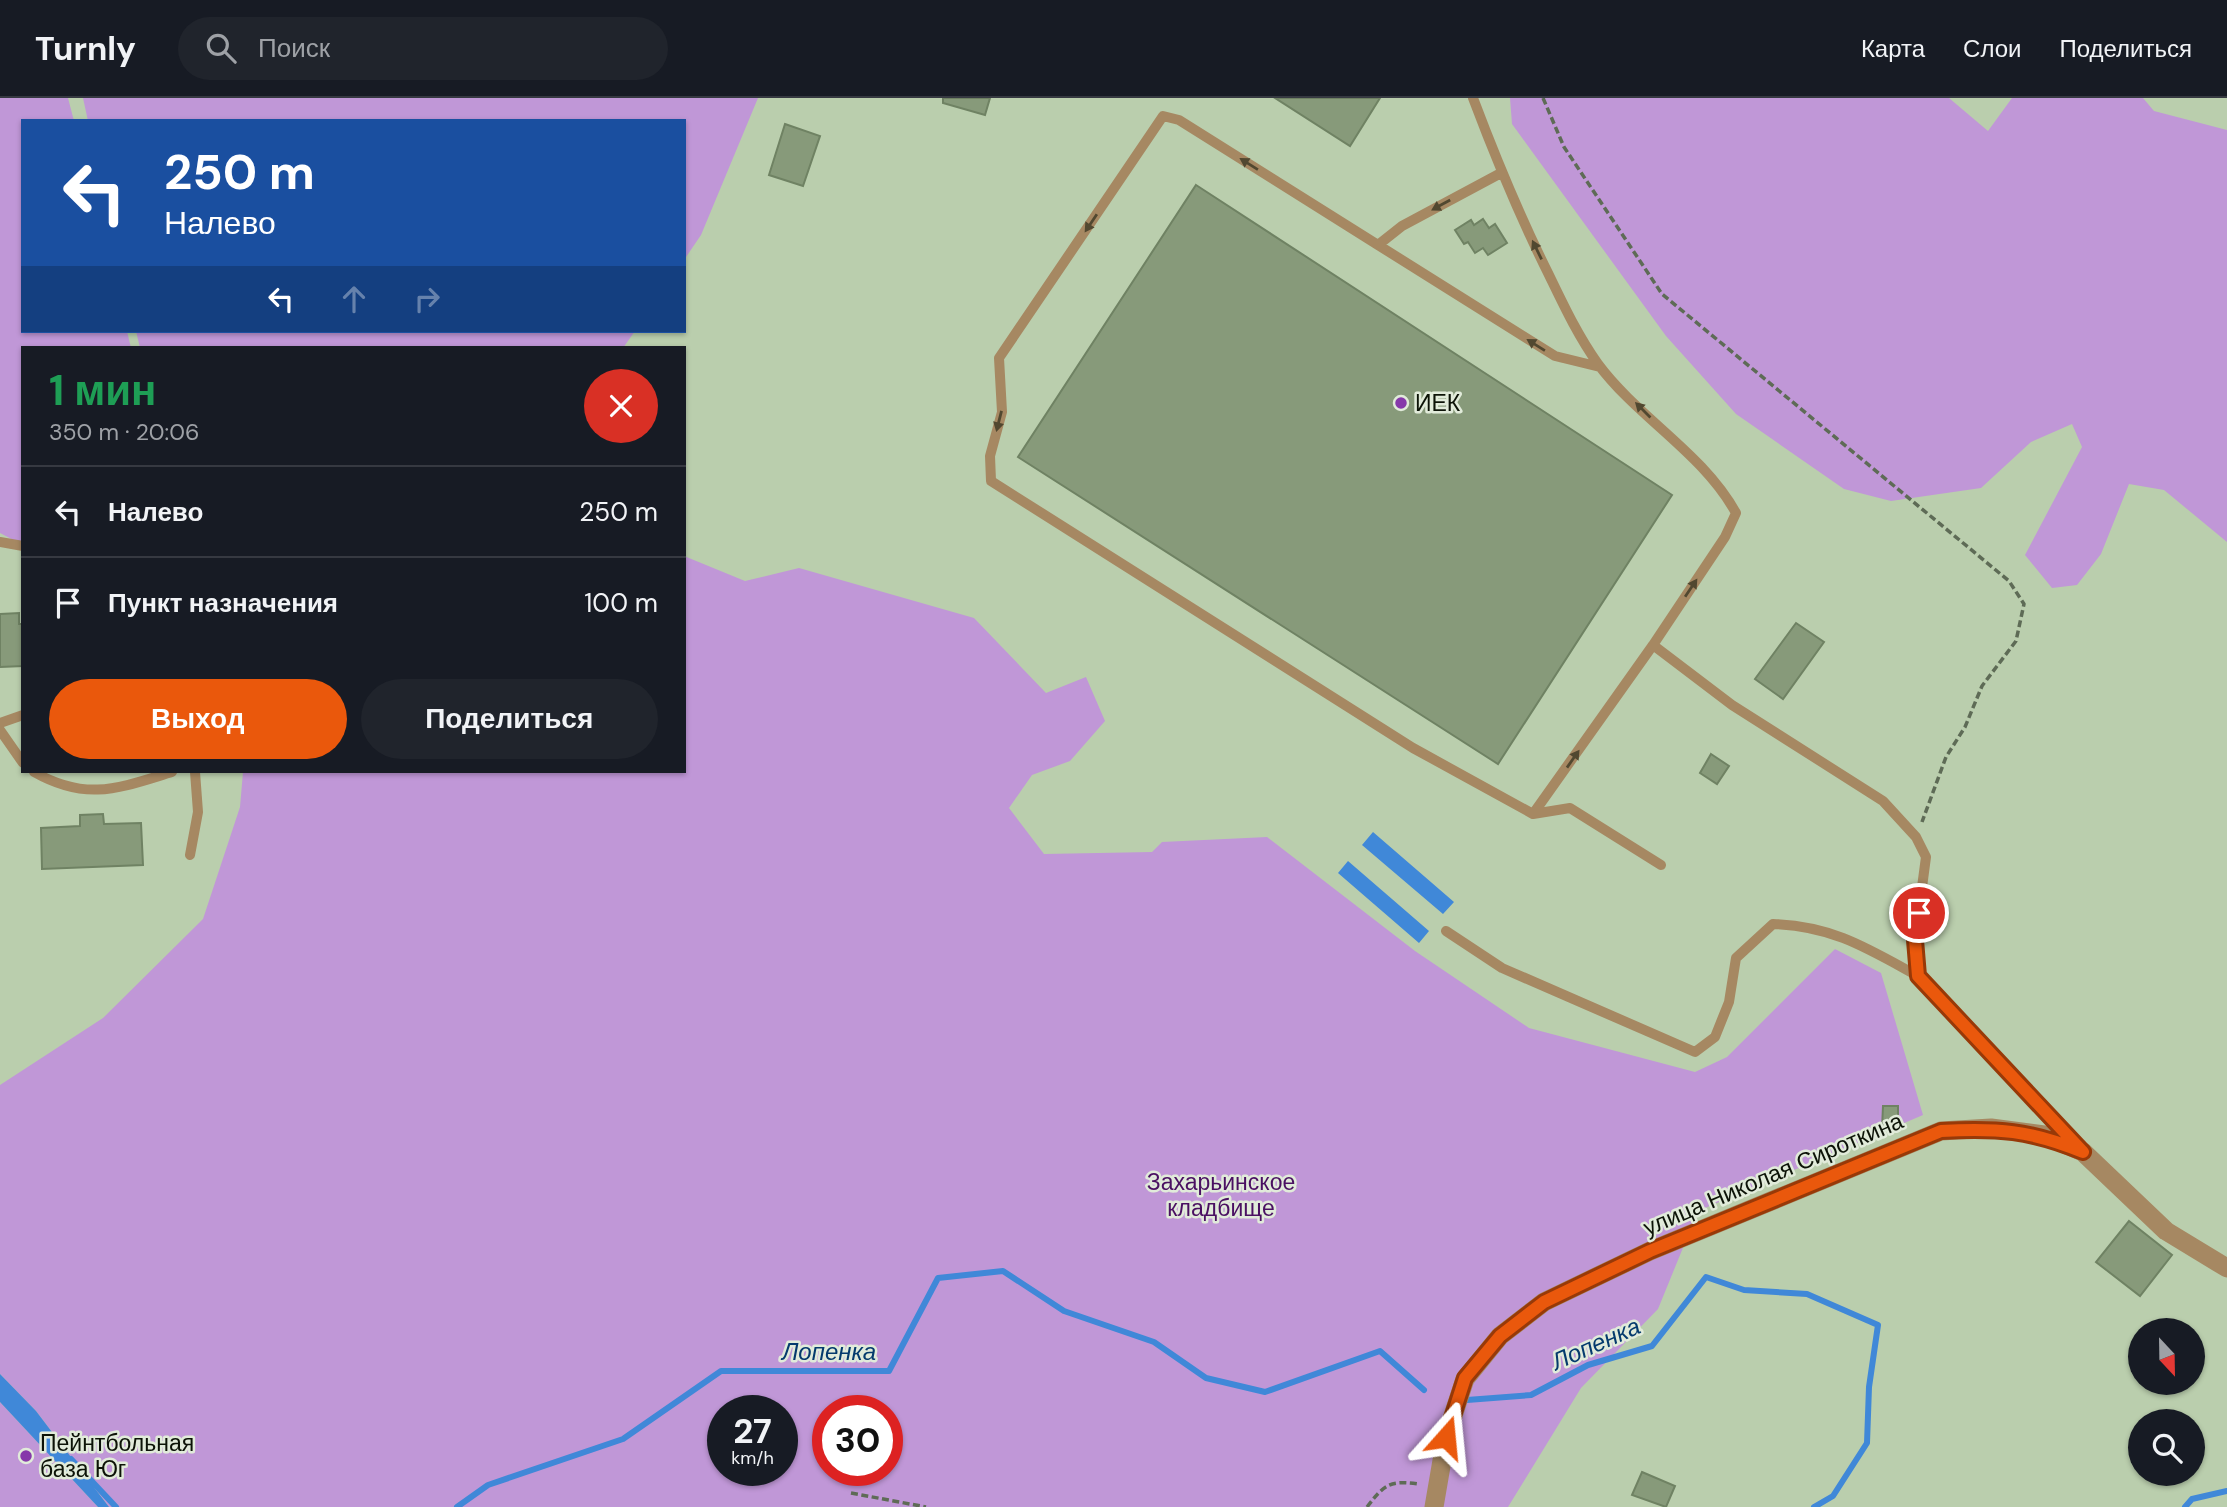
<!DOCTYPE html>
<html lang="ru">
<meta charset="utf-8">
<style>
:root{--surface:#171b24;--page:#20242c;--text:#f1f3f6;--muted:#9ea1a6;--line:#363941;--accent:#ea580c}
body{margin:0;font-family:"DM Sans",sans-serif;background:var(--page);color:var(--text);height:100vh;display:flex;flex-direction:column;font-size:26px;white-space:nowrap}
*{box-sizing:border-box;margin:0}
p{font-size:23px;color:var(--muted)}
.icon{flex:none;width:38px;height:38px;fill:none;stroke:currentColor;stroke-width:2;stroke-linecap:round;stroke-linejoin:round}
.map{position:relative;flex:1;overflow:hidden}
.sheet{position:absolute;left:21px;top:248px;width:665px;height:427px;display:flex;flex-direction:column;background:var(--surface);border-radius:0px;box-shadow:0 2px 5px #0004}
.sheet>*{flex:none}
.hud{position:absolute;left:21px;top:21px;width:665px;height:214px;border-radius:0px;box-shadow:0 2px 5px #0004;background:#1a4fa0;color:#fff;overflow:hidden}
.needle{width:46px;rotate:158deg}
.fabs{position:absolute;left:2128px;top:1220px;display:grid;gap:14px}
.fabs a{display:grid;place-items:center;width:77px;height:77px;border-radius:50%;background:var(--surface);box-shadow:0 2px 5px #0004;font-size:35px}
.speed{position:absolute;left:707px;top:1297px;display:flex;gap:14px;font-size:35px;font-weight:700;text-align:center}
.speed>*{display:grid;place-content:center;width:91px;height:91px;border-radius:50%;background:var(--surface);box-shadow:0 2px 5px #0004;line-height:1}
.speed small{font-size:18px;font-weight:400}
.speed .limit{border:10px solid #d22;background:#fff;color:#111}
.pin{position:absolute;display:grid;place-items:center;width:60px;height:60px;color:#fff;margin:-30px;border:4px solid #fff;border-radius:50%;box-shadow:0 2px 7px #0007}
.me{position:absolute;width:77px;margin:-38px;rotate:18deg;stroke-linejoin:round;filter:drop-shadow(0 0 5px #0008)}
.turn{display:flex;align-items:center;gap:24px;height:147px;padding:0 28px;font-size:32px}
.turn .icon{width:91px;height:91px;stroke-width:2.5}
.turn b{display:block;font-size:49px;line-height:60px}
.lanes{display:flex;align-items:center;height:66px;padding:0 28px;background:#0003;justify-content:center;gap:35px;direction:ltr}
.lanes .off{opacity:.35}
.round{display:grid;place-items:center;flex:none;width:74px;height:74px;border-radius:37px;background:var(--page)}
.summary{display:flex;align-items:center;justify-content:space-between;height:119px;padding:0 28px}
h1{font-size:42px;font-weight:700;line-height:52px;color:#1e9e55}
.primary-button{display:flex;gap:14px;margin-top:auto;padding:14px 28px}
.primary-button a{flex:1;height:80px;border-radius:42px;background:var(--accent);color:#fff;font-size:28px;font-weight:700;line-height:80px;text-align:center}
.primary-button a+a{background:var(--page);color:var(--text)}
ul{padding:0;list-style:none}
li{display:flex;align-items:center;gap:21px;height:91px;padding:0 28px;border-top:2px solid var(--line)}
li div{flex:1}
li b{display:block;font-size:26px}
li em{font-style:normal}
header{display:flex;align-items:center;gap:42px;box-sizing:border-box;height:98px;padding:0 35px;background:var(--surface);border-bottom:2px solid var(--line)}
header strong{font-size:33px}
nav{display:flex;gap:38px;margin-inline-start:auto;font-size:24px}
.search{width:490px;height:63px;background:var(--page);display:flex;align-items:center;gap:18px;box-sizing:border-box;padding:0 24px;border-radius:38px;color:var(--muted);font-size:26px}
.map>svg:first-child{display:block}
</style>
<header>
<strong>Turnly</strong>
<div class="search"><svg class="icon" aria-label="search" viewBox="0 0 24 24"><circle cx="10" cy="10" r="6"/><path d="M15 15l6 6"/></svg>Поиск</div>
<nav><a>Карта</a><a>Слои</a><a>Поделиться</a></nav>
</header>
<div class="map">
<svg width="2227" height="1409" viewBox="0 0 2227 1409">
<rect width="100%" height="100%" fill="#bacead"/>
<path fill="#c097d7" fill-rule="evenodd" d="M0 0H68L74 23H23V233H127L131 250H23V447L0 435Z
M83 0H758L701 137 684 162V23H88Z
M1510 0H1949L1988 33 2012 0H2143L2154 13 2227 32V444L2164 392 2129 386 2101 456 2077 487 2052 490 2025 457 2082 349 2072 326 2031 344 1981 390 1891 403 1844 391 1736 316 1666 238 1512 26Z
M136 233H635L623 250H140Z
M684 458 745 483 799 470 974 520 1046 595 1086 579 1105 623 1070 663 1032 677 1009 710 1044 756 1152 754 1162 744 1267 739 1415 853 1529 930 1695 974 1727 959 1835 851 1881 875 1923 1017 1698 1113 1658 1211 1581 1290 1508 1409H109L36 1313 0 1276V987L103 920 203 821 240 709 243 674H684ZM723 1312H782V1372H723ZM828 1312H887V1372H828Z
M0 1304 98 1409H0Z"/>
<path fill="#4088d8" d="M1373 734 1454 804 1443 816 1362 747Z
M1348 763 1429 833 1419 845 1338 775Z
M0 1276 36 1313 109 1409H98L0 1304Z"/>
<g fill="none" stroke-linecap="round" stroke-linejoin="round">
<path stroke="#4088d8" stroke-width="6" d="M1467 1302 1531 1297 1588 1267 1652 1248 1706 1179 1744 1192 1807 1196 1878 1227 1869 1289 1867 1345 1833 1398 1814 1409
M71 1361 116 1409
M457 1409 488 1387 623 1341 721 1273H889L938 1180 1003 1173 1064 1213 1154 1244 1206 1280 1265 1294 1380 1253 1424 1292
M2185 1409 2192 1401 2227 1393"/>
</g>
<path fill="#879a7a" stroke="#6f8263" stroke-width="2" d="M943 0H990L985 17 943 5Z
M1275 0H1380L1350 48Z
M785 26 820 38 803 88 769 77Z
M1196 87 1672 397 1498 666 1018 359Z
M1483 121 1489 130 1495 126 1507 145 1488 157 1483 150 1475 155 1468 144 1464 146 1455 132 1471 122 1474 127Z
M19 515V526H23V568L0 569V516Z
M1796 525 1824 544 1783 601 1755 581Z
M1711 656 1729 668 1717 686 1700 675Z
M103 716 104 726 141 725 143 767 42 771 41 730 80 728V717Z
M1883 1008H1898V1031H1882Z
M2129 1123 2172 1157 2140 1198 2096 1164Z
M1642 1374 1675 1388 1666 1409 1632 1397Z"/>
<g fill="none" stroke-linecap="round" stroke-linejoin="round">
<path stroke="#5e6b56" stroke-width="3.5" stroke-dasharray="7 3.5" stroke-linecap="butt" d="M1543 0 1564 49 1662 196 2009 483 2024 506 2016 543 1982 588 1965 629 1946 659 1922 724
M851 1395 926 1409
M1367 1409C1384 1387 1389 1382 1418 1386"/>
<path stroke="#a68862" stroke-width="10" d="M1473 0C1496 61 1520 119 1549 177 1564 208 1578 238 1598 266 1638 320 1703 355 1736 415L1725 439 1653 547 1533 716
M1501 75 1402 128 1378 147 1179 22 1163 18 999 260 1002 314 990 358 991 383 1413 650 1533 716 1570 710 1661 767
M1378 147 1555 258 1600 269
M0 444 23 448
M1653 547 1732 607 1883 703 1916 739 1926 759 1915 842 1918 878 2075 1045
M0 625 23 617
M0 632 23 665
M34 674C87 704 119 690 172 674
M190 757 198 714 195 674
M1446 833 1502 870 1695 954 1715 939 1729 904 1736 860 1773 826C1833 828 1867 850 1918 878"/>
<path stroke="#a68862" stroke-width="19" d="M1434 1409 1446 1339 1465 1281 1500 1238 1544 1204 1650 1153 1941 1033 1991 1030 2044 1037 2083 1054 2166 1133 2227 1170"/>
</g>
<defs><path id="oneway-solid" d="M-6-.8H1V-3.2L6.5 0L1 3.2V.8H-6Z" transform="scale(1.75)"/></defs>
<g fill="#514830">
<use href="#oneway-solid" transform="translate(1249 66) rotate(-148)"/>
<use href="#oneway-solid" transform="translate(1441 107) rotate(151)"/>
<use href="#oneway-solid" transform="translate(1091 125) rotate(124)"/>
<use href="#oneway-solid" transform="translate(1537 152) rotate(-116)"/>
<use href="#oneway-solid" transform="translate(1536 247) rotate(-148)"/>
<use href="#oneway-solid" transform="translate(1643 312) rotate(-135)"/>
<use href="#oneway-solid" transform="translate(999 323) rotate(104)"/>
<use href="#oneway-solid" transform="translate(1691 490) rotate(-56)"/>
<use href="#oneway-solid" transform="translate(1573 661) rotate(-55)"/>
</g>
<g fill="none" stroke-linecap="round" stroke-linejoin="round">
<g stroke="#983908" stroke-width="18">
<path id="route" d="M1446 1339 1465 1280 1500 1238 1544 1204 1650 1153 1941 1033C1997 1030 2030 1032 2083 1054L1918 878 1915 842 1919 815"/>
</g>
<use href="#route" stroke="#ea580c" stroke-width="12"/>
</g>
<g fill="#8639aa" stroke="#e1ebda" stroke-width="2.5">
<circle cx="1401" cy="305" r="7"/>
<circle cx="26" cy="1358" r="7"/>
</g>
<g text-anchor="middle" stroke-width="5" stroke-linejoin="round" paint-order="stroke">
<g font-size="23" fill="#0c1307" stroke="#e1ebda" text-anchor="start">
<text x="1415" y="313">ИЕК</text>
<text x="40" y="1353">Пейнтбольная<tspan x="40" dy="26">база Юг</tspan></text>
</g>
<g font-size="23" fill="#0c1307" stroke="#e1ebda">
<text transform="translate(1773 1076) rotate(-23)" y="8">улица Николая Сироткина</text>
</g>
<g font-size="23" fill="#4a1062" stroke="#e1ebda">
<text x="1221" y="1092">Захарьинское<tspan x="1221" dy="26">кладбище</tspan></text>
</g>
<g font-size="24" font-style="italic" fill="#043a6d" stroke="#e1ebda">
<text transform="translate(1596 1246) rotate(-24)" y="8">Лопенка</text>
<text x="829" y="1262">Лопенка</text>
</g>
</g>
</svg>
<div class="fabs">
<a><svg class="needle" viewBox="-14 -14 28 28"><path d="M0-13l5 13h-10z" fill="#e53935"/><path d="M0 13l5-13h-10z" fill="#9ea1a6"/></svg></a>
<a><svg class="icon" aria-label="search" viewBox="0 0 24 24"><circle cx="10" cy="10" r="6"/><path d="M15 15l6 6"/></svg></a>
</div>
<div class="speed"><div>27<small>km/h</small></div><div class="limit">30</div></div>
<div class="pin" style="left:1919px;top:815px;background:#d93025"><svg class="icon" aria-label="arrive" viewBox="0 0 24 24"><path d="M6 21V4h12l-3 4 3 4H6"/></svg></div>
<svg class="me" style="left:1446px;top:1339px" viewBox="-20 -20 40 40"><path d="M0-17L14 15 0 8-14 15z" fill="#ea580c" stroke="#fff" stroke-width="4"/></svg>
<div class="hud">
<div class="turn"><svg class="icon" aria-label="left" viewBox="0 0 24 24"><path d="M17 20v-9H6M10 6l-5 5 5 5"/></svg><div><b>250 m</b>Налево</div></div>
<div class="lanes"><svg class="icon" aria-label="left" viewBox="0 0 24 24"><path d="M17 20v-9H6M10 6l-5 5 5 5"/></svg><svg class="icon off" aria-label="ahead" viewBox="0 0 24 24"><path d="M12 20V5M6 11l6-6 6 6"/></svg><svg class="icon off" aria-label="right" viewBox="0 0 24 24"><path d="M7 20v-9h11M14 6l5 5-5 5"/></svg></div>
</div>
<section class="sheet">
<div class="summary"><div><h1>1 мин</h1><p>350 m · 20:06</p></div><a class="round" style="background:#d93025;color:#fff"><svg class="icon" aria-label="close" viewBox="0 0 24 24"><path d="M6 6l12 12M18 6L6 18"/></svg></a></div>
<ul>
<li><svg class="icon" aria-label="left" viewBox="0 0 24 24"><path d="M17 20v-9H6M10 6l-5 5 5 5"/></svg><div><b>Налево</b></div><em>250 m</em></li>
<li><svg class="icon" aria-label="arrive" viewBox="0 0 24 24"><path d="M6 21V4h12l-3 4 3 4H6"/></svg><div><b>Пункт назначения</b></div><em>100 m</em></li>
</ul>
<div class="primary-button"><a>Выход</a><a>Поделиться</a></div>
</section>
</div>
